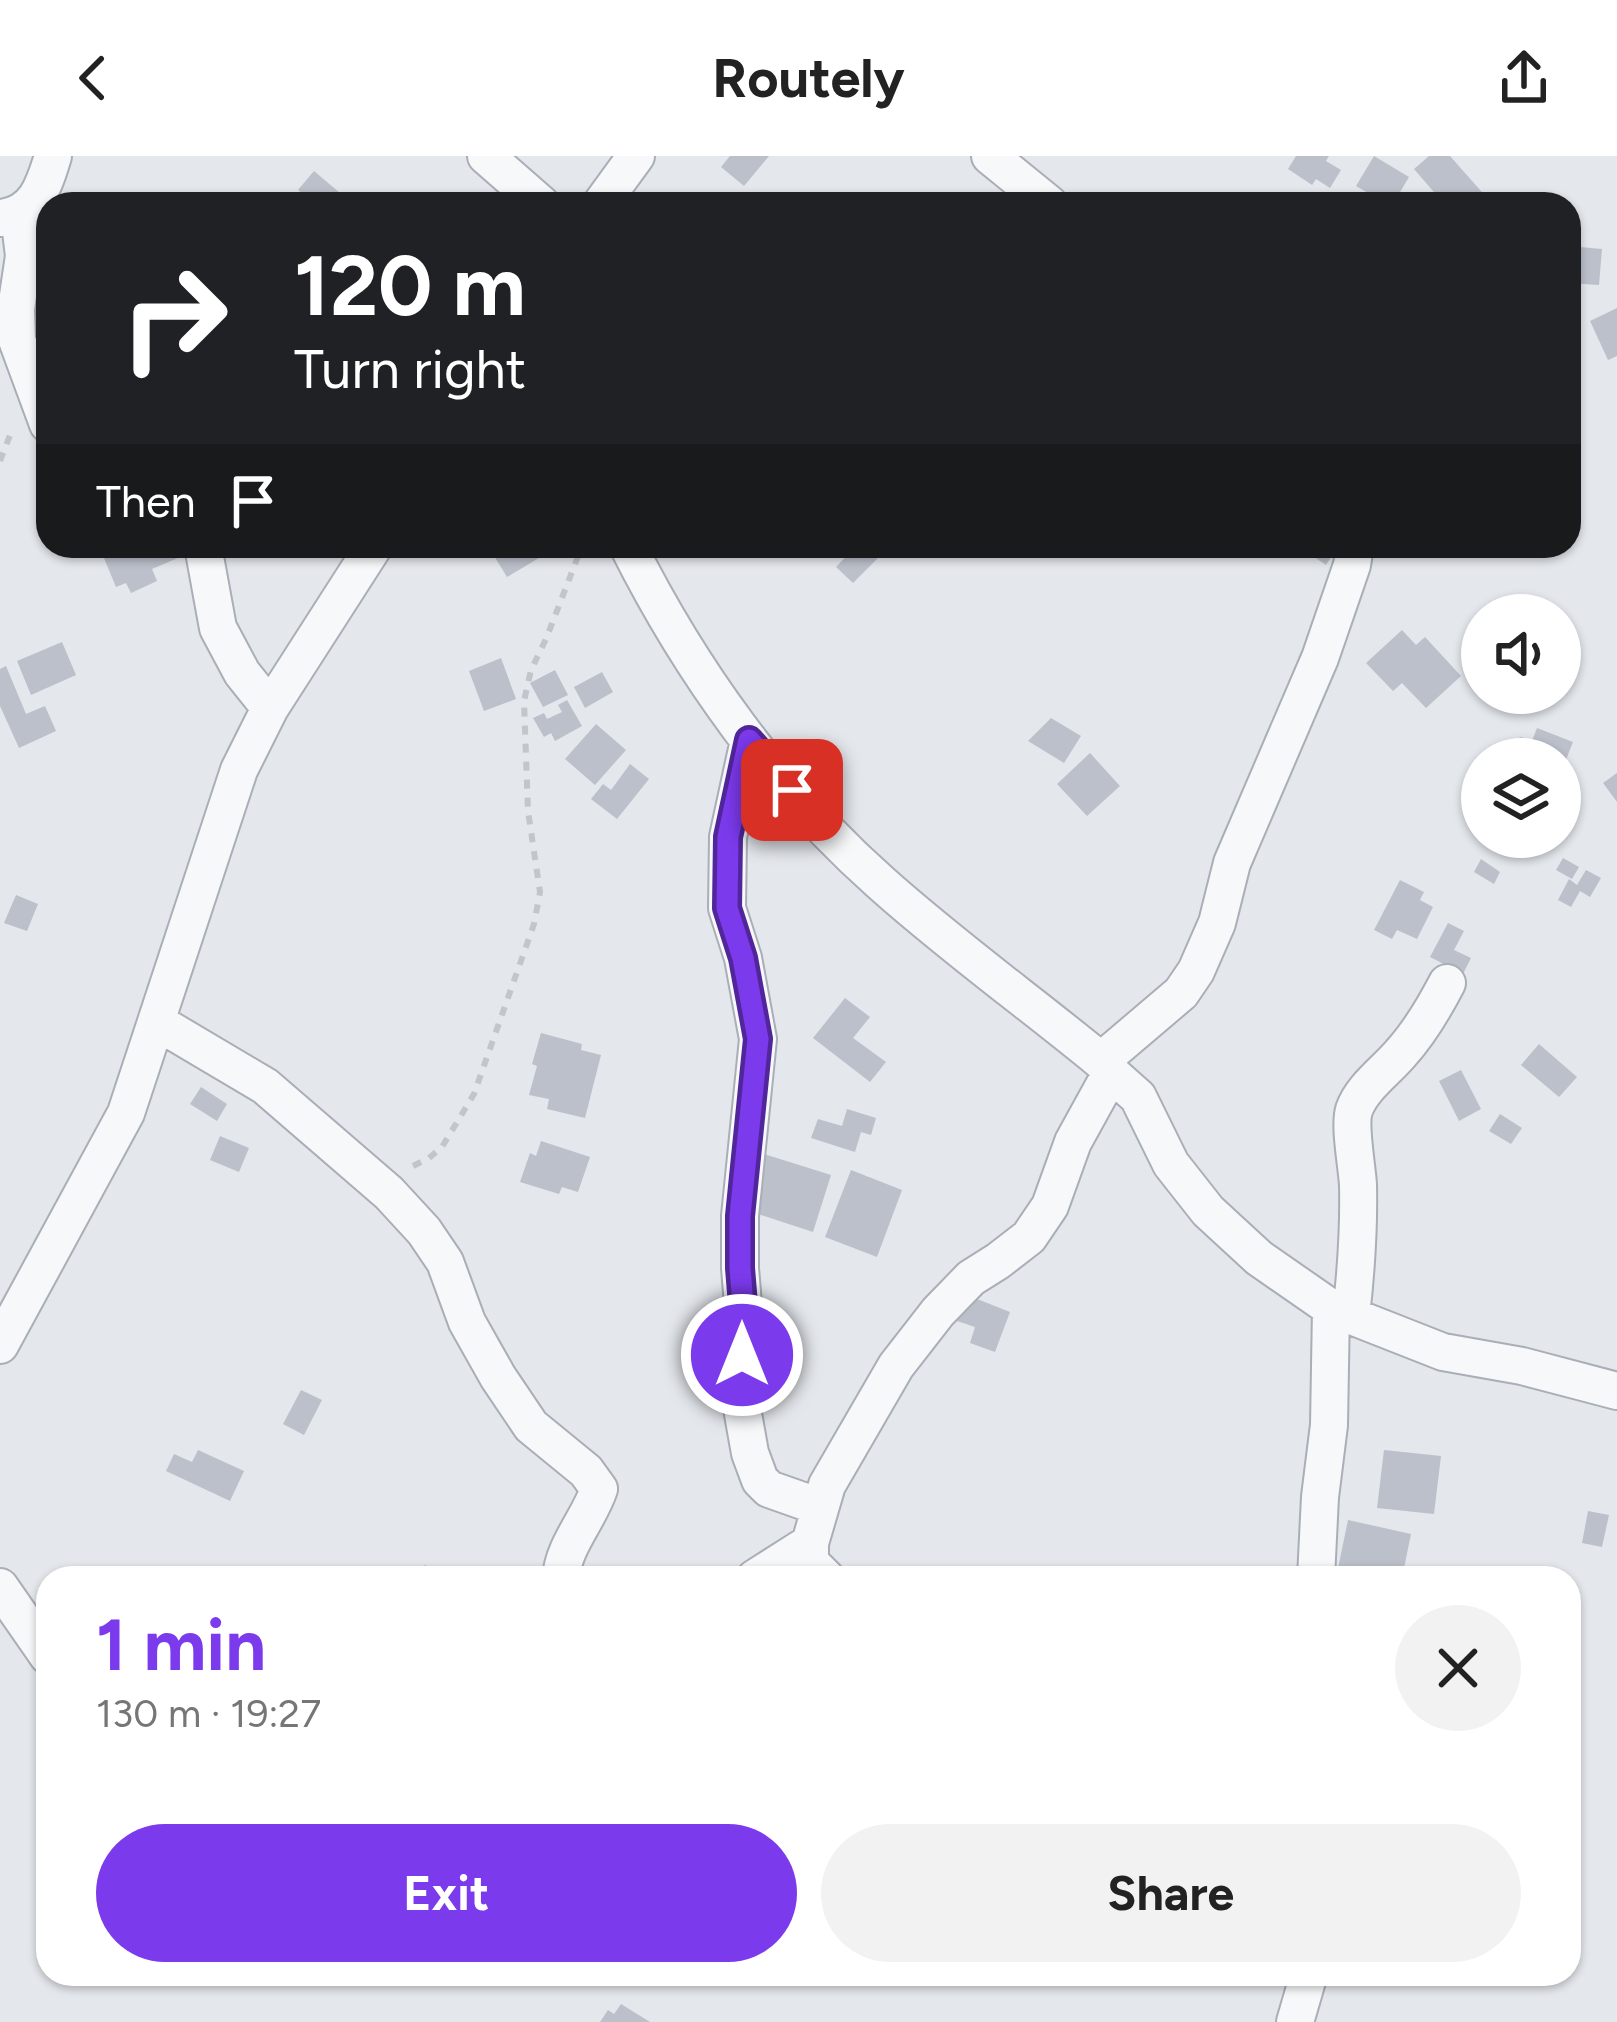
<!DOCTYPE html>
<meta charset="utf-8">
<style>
:root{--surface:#fff;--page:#f2f2f2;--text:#222;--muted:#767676;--accent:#7c3aed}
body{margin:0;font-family:Figtree,sans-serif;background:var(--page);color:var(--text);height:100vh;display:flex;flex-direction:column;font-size:45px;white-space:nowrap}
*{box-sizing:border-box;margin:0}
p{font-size:39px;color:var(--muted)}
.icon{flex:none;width:66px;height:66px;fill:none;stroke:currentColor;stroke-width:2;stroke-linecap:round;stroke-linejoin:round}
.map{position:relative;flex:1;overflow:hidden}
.drawer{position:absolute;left:36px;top:1410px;width:1545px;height:420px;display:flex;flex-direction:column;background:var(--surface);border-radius:36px;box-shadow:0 3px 9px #0004}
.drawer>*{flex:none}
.guide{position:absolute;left:36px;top:36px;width:1545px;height:366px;border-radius:36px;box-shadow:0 3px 9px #0004;background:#202124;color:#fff;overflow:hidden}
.tools{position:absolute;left:1461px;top:438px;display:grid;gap:24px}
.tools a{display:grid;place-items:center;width:120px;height:120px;border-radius:50%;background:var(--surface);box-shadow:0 3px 9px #0004;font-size:60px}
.pin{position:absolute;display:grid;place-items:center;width:102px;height:102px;color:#fff;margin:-51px;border-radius:24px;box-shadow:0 6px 18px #0006}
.me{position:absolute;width:132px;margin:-66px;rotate:0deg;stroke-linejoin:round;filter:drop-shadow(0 0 9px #0008)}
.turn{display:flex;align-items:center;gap:42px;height:252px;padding:0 60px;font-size:54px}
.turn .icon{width:156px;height:156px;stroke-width:2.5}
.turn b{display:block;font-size:84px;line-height:102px}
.then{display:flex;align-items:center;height:114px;padding:0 60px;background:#0003;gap:24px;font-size:45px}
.round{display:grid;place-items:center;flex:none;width:126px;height:126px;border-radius:63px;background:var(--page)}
.headline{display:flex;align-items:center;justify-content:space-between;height:204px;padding:0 60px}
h1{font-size:72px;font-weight:700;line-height:90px;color:var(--accent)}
.cta{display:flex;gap:24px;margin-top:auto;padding:24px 60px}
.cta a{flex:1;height:138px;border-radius:72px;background:var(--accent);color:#fff;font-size:48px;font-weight:700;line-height:138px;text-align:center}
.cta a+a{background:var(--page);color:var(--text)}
header{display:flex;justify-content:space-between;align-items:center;height:156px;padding:0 60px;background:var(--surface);font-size:54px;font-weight:700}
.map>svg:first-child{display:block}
</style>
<header><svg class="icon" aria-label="back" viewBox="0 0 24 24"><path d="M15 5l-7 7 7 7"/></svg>Routely<svg class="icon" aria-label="share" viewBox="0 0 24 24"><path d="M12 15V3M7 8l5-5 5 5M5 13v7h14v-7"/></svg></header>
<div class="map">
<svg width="1617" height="1866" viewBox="0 0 1617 1866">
<rect width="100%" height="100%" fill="#e4e7ec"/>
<path fill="#bbc0ca" d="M730 0H769L744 30 721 11Z
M1296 0H1329L1326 5 1341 14 1330 32 1316 23 1312 29 1288 13Z
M1374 0 1409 21 1393 48H1387L1356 30Z
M1429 0H1450L1488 43 1483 48H1432L1439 42 1414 13Z
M314 15 353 48H315L298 34Z
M1569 90 1602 93 1599 129 1569 127Z
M1617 152V200L1608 204 1590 165Z
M99 390H172L178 402 152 413 157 425 131 437 126 427 116 431Z
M488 390H559L507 421Z
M856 390H890L853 427 836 411Z
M1321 390H1338L1326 409 1314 401Z
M1402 474 1416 489 1425 481 1461 520 1426 552 1402 527 1393 535 1366 507Z
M62 486 76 519 31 539 17 505Z
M501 502 516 543 484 555 469 515Z
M6 510 26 558 45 550 56 575 19 592 0 550V513Z
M555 514 568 539 543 551 530 527Z
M602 516 613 536 585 552 574 531Z
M567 544 582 570 555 585 551 577 544 581 533 562 544 557 547 563 562 556 558 549Z
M1051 562 1081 580 1064 607 1028 585Z
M596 568 626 594 595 629 565 603Z
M1537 572 1573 586 1560 619V603H1523L1526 596 1515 592 1520 581 1532 585Z
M1090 597 1120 630 1087 660 1057 628Z
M630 608 649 623 617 663 591 643 603 628 611 634Z
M1617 617V646L1603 627Z
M1563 702 1579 711 1572 723 1556 714Z
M1481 703 1500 716 1494 728 1474 716Z
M1586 714 1601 722 1590 741 1580 735 1571 751 1558 744 1569 723 1577 729Z
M1400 724 1424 736 1420 744 1433 751 1417 783 1397 774 1392 783 1374 774Z
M16 739 38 748 27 775 4 767Z
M1448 767 1464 775 1454 794 1471 802 1463 818 1430 801Z
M845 842 870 861 853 882 886 906 870 926 813 882Z
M541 877 582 888 581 894 601 899 585 962 547 953 549 943 529 939 537 910 532 908Z
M1539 888 1577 921 1559 941 1521 909Z
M1461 914 1481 953 1459 965 1439 925Z
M201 931 227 948 217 965 190 948Z
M847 953 876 962 871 979 861 976 855 996 811 982 818 963 842 970Z
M1500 958 1522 972 1511 988 1489 975Z
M220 980 249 992 239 1016 210 1004Z
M541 985 590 1001 578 1036 562 1031 559 1038 520 1026 530 997 536 1000Z
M764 998 831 1019 813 1076 746 1054Z
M851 1014 902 1034 877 1101 825 1081Z
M967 1139 1010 1156 995 1196 970 1187 975 1171 957 1165Z
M301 1234 322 1244 304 1279 283 1268Z
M198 1294 244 1315 230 1345 166 1315 174 1298 192 1306Z
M1384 1294 1441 1300 1434 1358 1377 1352Z
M1588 1355 1609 1359 1602 1391 1582 1387Z
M1348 1364 1411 1378 1402 1422H1336Z
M424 1409 442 1415 439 1422H421Z
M621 1848 650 1866H600L608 1854 614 1858Z"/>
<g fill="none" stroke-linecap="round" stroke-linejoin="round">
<g stroke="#a9aeb7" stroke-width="40">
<path id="minor" d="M486 0 541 48
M990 0 1049 48
M601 48 636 0
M19 58 24 100 16 153 17 184 48 268
M0 62C35 59 44 30 53 0
M203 390 218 472 242 517 270 552
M628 390C690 514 776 634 880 726 950 789 1028 845 1101 905L1111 917 1138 941 1171 1008 1208 1055 1259 1102 1331 1152 1443 1196 1522 1210 1617 1235
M749 584 728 681 727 752 743 802 758 883 740 1060V1112L745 1173 740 1241 750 1297 760 1324 769 1333 820 1351
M157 866 265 930 389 1037 424 1075 445 1106 467 1166 498 1221 531 1270 586 1315 599 1333C589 1363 563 1390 561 1422
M1101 905 1181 837 1196 815 1217 767 1232 707 1320 502 1352 409 1355 390
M1351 1160C1356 1116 1359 1073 1358 1029 1357 1010 1349 970 1354 954 1362 931 1386 915 1401 897 1420 876 1434 852 1447 827
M0 1189 126 957 239 614 270 552 374 390
M755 1422 810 1387
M826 1422 810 1406V1387L827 1329 896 1210 938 1156 971 1122 998 1105 1029 1081 1050 1050 1073 986 1111 917
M1316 1422 1320 1341 1329 1269 1331 1152
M0 1431 48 1500
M1295 1866 1309 1818"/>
</g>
<path stroke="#c2c5cb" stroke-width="6" stroke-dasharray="9 9" stroke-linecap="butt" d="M0 305 12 274
M413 1010 429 1002 442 991 474 938 534 768 540 736 528 655 524 545 531 514 546 483 582 390"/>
<use href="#minor" stroke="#f7f8fa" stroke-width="36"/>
</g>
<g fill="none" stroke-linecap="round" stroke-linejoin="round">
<g stroke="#51269a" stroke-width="30">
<path id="route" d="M742 1199 745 1173 740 1112V1060L758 883 743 802 727 752 728 681 749 584 792 634"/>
</g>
<use href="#route" stroke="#7c3aed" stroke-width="21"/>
</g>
</svg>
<div class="tools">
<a><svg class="icon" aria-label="sound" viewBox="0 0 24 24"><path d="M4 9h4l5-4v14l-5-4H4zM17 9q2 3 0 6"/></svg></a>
<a><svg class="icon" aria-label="layers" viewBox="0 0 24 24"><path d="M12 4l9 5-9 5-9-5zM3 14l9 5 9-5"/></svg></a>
</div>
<div class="pin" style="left:792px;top:634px;background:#d93025"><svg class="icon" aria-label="arrive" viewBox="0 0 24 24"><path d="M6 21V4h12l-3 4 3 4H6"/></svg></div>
<svg class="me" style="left:742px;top:1199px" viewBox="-20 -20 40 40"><circle r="17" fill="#7c3aed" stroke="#fff" stroke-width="3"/><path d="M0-11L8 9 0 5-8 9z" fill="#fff"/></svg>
<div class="guide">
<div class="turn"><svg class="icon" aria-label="right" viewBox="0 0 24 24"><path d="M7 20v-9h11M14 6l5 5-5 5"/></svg><div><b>120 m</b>Turn right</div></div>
<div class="then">Then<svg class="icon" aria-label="arrive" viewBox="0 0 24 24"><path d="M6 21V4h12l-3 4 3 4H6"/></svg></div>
</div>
<section class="drawer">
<div class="headline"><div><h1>1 min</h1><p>130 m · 19:27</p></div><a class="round"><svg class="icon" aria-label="close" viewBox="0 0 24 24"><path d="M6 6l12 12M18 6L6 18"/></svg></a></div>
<div class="cta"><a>Exit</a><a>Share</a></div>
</section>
</div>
